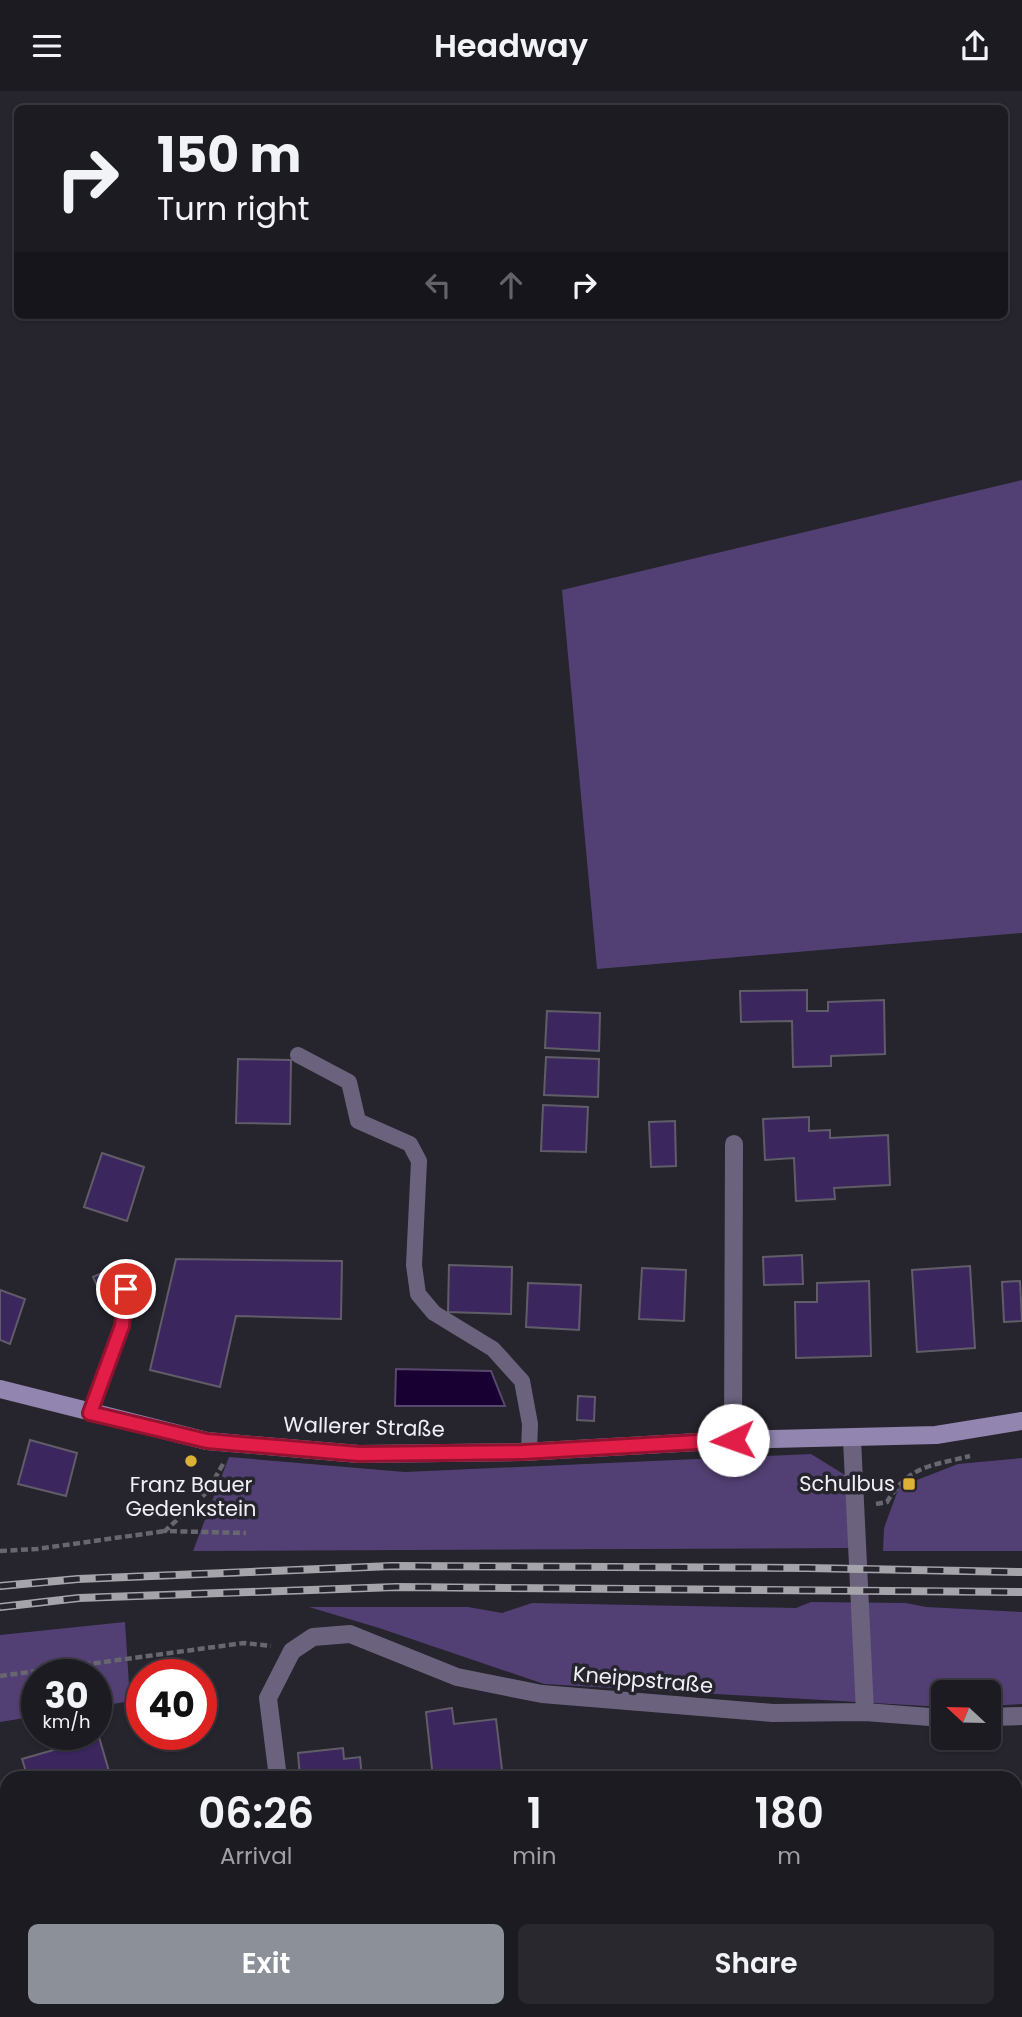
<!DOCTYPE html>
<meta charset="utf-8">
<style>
:root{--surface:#1c1b22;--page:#29282f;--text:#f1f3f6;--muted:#a0a1a5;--line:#3a3940;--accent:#8c9099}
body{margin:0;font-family:Poppins,sans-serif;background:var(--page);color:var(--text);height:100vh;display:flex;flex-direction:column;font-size:26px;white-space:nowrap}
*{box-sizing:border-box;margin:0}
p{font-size:23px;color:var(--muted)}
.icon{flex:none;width:38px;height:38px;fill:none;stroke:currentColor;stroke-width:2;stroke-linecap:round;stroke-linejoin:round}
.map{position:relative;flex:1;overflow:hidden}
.side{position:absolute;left:0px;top:1680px;width:1022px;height:247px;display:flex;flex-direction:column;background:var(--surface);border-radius:21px 21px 0 0;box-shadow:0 2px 5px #0004,0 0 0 2px var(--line)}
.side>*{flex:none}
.guide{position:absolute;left:14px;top:14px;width:994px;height:214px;border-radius:10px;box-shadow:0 2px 5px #0004,0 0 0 2px var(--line);background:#1c1b22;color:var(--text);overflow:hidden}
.needle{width:46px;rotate:292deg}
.tools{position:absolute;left:931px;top:1589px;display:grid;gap:14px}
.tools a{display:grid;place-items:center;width:70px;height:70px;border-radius:10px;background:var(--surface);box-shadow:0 2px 5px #0004,0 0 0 2px var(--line);font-size:35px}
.speed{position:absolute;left:21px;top:1568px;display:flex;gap:14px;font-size:35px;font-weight:700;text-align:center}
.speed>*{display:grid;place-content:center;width:91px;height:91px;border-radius:50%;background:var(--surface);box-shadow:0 2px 5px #0004,0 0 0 2px var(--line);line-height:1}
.speed small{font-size:18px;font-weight:400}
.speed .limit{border:10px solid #d22;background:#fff;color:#111}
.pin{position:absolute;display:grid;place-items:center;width:60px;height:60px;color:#fff;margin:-30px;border:4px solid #fff;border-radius:50%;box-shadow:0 2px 7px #0007}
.me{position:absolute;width:77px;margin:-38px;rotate:267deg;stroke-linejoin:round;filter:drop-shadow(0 0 5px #0008)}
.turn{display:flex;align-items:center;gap:24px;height:147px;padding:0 28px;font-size:32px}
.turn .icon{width:91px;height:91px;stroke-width:2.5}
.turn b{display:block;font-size:49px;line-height:60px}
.lanes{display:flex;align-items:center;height:66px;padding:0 28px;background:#0003;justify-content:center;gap:35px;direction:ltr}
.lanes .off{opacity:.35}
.eta{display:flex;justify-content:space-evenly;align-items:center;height:119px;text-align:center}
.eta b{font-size:42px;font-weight:600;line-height:49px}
.button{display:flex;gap:14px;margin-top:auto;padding:14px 28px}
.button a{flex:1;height:80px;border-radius:10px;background:var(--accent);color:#fff;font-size:28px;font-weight:600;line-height:80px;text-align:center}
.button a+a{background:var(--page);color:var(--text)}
header{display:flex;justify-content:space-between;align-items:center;height:91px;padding:0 28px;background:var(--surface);font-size:32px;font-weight:600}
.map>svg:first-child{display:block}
</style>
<header><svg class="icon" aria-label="menu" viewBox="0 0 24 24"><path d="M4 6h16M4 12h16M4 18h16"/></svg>Headway<svg class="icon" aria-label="share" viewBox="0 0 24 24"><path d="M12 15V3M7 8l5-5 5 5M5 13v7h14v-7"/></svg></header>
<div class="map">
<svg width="1022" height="1926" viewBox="0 0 1022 1926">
<rect width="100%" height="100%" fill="#26242d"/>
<path fill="#524074" d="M1022 389V842L597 878 562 499Z
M811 1363 845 1384 849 1457 193 1460 229 1366 405 1381Z
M1022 1367V1460H883L884 1437 899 1396 958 1373Z
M811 1511 906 1512 926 1516 1022 1521V1613L989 1615V1601H943V1616L544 1593 379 1537 309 1516H468L502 1522 532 1512 796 1517Z
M125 1531 130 1610 96 1616V1584H37V1625L0 1631V1544Z"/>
<path fill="#180033" stroke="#59486d" stroke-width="2" d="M396 1278 491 1280 505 1315H395Z"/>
<path fill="#3b275e" stroke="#605d68" stroke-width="2" d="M807 899V920H828V911L884 909 885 963 831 965V975L793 976 792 930 741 931 740 900Z
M547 920 600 922 599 960 545 957Z
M546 966 599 968 598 1006 544 1004Z
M238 968 291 969 290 1033 236 1032Z
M543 1014 588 1016 586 1061 541 1060Z
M809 1026V1040L830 1039V1047L888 1044 890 1094 834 1097 835 1108 796 1110 794 1067 765 1069 763 1028Z
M675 1030 676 1075 651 1076 649 1031Z
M102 1062 144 1076 127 1130 84 1116Z
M802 1164 803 1193 764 1194 763 1166Z
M176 1168 342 1170 341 1228 236 1225 220 1296 150 1279Z
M449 1174 512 1176 511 1223 448 1221Z
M970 1175 975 1257 917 1261 912 1179Z
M642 1177 686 1179 684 1230 639 1228Z
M106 1180 115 1201 103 1207 93 1186Z
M869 1190 871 1265 796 1267 795 1211H817V1192Z
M1020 1190 1022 1230 1004 1231 1002 1191Z
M528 1192 581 1194 579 1239 526 1236Z
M0 1199 25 1208 10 1253 0 1249Z
M578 1305 595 1306 594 1330 577 1329Z
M30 1349 77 1362 66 1405 18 1393Z
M452 1617 454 1633 496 1628 503 1687H433L426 1621Z
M99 1646 111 1687H28L22 1668Z
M343 1657 344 1668 360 1666 362 1687H300L298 1662Z
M7 1790V1837L0 1839V1791Z
M39 1920H72L75 1926H43Z"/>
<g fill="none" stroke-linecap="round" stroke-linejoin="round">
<path stroke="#68666e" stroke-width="4.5" stroke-dasharray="7 3.5" stroke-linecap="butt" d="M223 1373 207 1401 165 1440 246 1442
M876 1413 887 1411C909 1374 931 1375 970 1365
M0 1460 37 1458 165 1440
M0 1585 244 1552 271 1555"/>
<path stroke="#6b637e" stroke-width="16" d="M298 964 349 991 358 1030 410 1053 419 1070 414 1174 418 1203 434 1222 493 1258 522 1290 530 1333 529 1360
M90 1322 122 1235 126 1198"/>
<path stroke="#6b637e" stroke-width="18" d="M852 1348 865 1621
M733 1349 734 1053
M989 1626 1022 1625
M278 1687 268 1607 292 1560 313 1546 350 1543 457 1586 542 1603 773 1622 865 1621 943 1627
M307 1920V1926"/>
<path stroke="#9285b0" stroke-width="18" d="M0 1298 207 1350 359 1363 523 1361 733 1349 936 1344 1022 1330"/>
<g stroke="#a6a4ab" stroke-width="8">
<path id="rail" d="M0 1495 78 1488 392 1475 807 1477 1022 1481
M0 1516 79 1507 396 1496 1022 1501"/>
</g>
<use href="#rail" stroke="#26242d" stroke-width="5" stroke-dasharray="16" stroke-linecap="butt"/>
</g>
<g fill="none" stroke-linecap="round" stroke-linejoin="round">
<g stroke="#92132f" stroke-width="18">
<path id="route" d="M126 1198 122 1235 90 1322 207 1350 359 1363 523 1361 733 1349"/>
</g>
<use href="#route" stroke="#e11d48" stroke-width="12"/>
</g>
<g fill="#ddb133" stroke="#26242d" stroke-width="2.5">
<circle cx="191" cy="1370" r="7"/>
<rect x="902" y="1386" width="14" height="14" rx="3.5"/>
</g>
<g text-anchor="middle" stroke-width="7" stroke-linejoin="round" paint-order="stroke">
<g font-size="21" fill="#f1eff5" stroke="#26242d">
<text transform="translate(364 1336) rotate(2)" y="7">Wallerer Straße</text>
<text transform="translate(643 1589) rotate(5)" y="7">Kneippstraße</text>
</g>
<g font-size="21" fill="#f1eff5" stroke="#26242d" text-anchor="end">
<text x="895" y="1400">Schulbus</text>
<text x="191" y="1401" text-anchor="middle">Franz Bauer<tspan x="191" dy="24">Gedenkstein</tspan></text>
</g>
</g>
</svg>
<div class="tools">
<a><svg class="needle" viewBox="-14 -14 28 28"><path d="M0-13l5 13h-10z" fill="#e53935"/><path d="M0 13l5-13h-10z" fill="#a0a1a5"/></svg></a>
</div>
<div class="speed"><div>30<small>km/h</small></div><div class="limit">40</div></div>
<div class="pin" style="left:126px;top:1198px;background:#d93025"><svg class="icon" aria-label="arrive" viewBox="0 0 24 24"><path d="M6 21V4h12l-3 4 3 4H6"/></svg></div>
<svg class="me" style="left:733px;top:1349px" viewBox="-20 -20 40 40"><circle r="19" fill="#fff"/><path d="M0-13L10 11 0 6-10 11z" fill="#e11d48"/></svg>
<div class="guide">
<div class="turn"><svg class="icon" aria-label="right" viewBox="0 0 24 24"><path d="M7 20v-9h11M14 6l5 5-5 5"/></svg><div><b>150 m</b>Turn right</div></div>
<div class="lanes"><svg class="icon off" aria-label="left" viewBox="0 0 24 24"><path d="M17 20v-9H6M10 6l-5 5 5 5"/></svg><svg class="icon off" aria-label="ahead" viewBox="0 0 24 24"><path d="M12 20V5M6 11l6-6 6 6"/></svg><svg class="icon" aria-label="right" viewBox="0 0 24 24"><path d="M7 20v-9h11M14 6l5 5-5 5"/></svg></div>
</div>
<section class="side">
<div class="eta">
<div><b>06:26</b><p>Arrival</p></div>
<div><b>1</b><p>min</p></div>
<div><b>180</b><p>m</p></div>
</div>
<div class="button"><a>Exit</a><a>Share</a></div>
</section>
</div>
